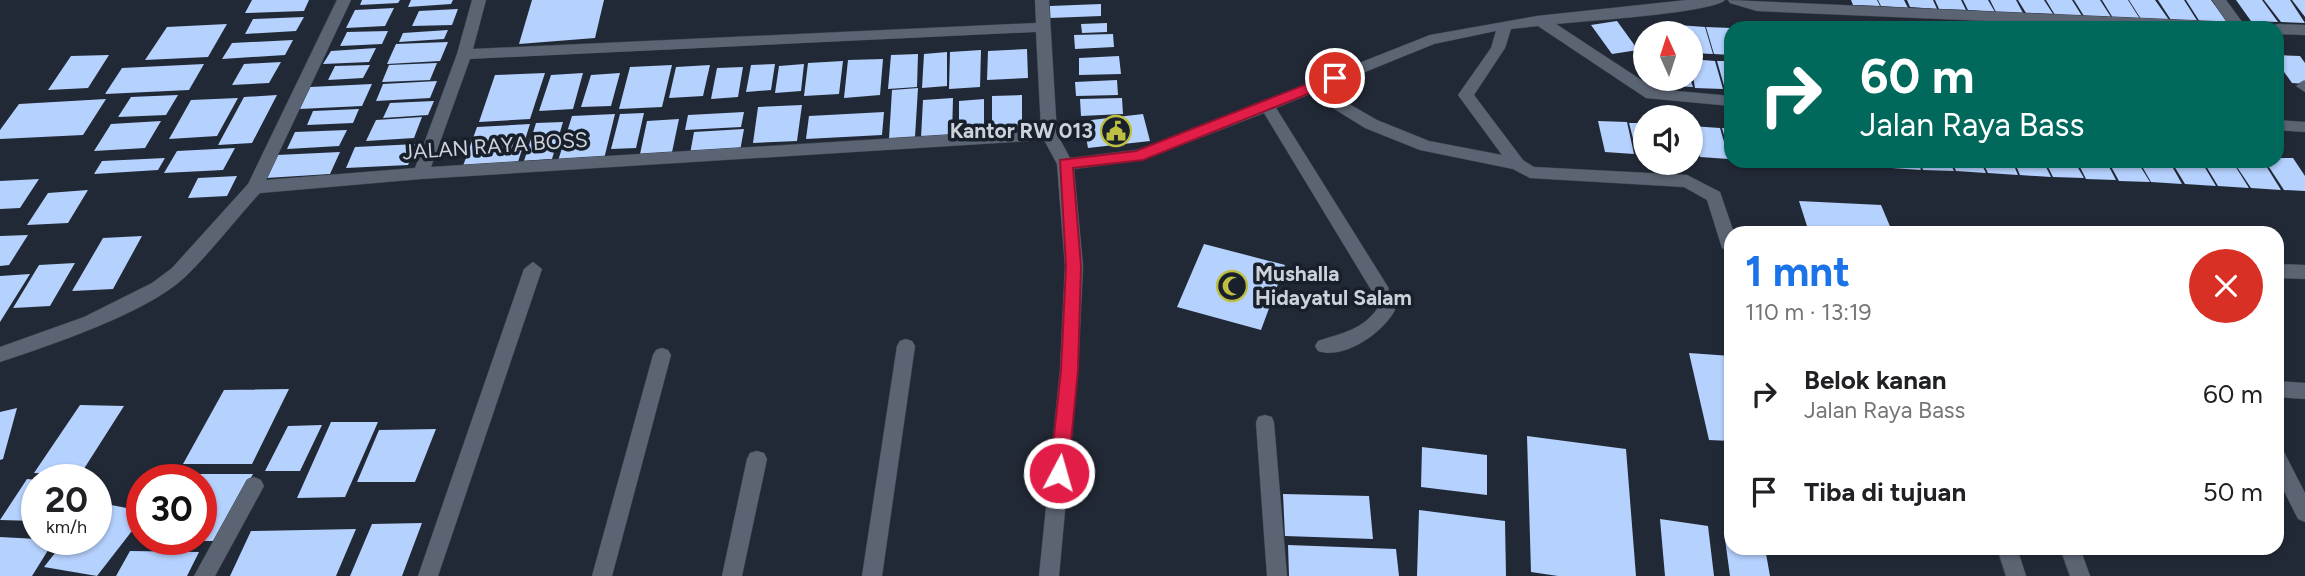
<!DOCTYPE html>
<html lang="id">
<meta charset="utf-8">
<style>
:root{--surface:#fff;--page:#f2f2f2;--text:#202124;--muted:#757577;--accent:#1a73e8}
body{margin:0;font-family:Figtree,sans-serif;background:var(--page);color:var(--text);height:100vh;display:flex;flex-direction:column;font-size:26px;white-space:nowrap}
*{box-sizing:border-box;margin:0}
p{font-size:23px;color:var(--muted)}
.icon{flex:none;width:38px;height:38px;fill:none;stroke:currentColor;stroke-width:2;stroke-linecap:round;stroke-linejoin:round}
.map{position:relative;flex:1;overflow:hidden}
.details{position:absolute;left:1724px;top:226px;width:560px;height:329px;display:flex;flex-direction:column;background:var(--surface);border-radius:21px;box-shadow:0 2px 5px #0004}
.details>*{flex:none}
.top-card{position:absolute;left:1724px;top:21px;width:560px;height:147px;border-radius:21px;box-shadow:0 2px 5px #0004;background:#00695c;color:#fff;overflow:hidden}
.needle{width:46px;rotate:357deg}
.controls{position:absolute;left:1633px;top:21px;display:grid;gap:14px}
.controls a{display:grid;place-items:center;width:70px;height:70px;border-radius:50%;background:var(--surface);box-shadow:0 2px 5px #0004;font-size:35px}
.speed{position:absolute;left:21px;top:464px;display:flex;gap:14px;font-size:35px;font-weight:700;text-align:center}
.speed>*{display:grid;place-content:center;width:91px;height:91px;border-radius:50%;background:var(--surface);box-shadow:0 2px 5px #0004;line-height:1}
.speed small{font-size:18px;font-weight:400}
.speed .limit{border:10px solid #d22;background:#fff;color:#111}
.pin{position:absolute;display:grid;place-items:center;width:60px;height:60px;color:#fff;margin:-30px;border:4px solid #fff;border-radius:50%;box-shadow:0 2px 7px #0007}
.me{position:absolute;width:77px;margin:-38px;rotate:6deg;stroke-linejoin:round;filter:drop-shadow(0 0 5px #0008)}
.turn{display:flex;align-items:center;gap:24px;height:147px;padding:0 21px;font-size:32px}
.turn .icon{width:91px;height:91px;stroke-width:2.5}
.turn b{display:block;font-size:49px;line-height:60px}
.round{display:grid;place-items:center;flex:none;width:74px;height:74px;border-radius:37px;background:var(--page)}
.headline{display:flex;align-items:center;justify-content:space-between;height:119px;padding:0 21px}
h1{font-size:42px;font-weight:700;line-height:52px;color:var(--accent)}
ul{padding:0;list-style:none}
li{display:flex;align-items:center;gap:21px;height:98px;padding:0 21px}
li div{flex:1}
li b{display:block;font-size:26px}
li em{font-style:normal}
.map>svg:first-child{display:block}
</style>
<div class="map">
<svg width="2305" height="576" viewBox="0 0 2305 576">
<rect width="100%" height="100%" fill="#222936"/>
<path fill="#b5d1fe" d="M252 0H309L304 11 245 13Z
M362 0H400L398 3 360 5Z
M411 0H453L451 4 408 7Z
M532 0H604L595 38 519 44Z
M1851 0H1877L1880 6 1853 5Z
M1878 0H1904L1908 8 1881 6Z
M1907 0H1933L1937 9 1910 7Z
M1935 0H1961L1966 10 1939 9Z
M1963 0H1988L1995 12 1968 10Z
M1990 0H2016L2023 13 1996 12Z
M2018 0H2044L2053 14 2026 13Z
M2046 0H2072L2082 16 2055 15Z
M2074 0H2100L2111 17 2084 16Z
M2102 0H2128L2140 19 2113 18Z
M2129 0H2155L2169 20 2141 19Z
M2158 0H2184L2198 22 2171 20Z
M2186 0H2211L2228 23 2200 22Z
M2236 0H2262L2278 22 2251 21Z
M2264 0H2290L2305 23 2281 22Z
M2292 0H2305V17Z
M1101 4V16L1050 18V6Z
M394 8 385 26 346 28 355 10Z
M458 9 452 25 412 26 419 11Z
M304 17 296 31 245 34 253 19Z
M1617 21 1638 50 1612 54 1591 25Z
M1107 23V32L1082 33 1081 24Z
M227 24 208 57 145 60 167 27Z
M1678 25 1705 27 1713 54 1690 53V33H1680Z
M1706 27 1731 28V55L1714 54Z
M448 30 444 39 399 42 403 33Z
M388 31 382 44 340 46 347 32Z
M1113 34 1114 47 1075 49 1074 35Z
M293 40 285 55 222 59 232 43Z
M448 42 440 61 387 64 396 44Z
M376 48 369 62 323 64 331 51Z
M1027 49 1028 78 987 80 988 51Z
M981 50 980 87 949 89 950 52Z
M947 52V86L922 88 924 54Z
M918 54 917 87 888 89 891 55Z
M109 55 88 88 48 90 71 56Z
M2277 55 2300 56 2305 63V84L2292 83 2277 62Z
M1119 56 1121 74 1079 75V58Z
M883 59 880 95 844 98 848 60Z
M1690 59 1715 61 1723 89 1695 88Z
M843 61 839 94 804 96 808 63Z
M1717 61H1731V90L1725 89Z
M281 62 269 83 232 85 244 64Z
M437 63 430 80 382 82 389 65Z
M204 64 189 90 105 94 122 68Z
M775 64 771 90 746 92 751 65Z
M804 64 801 91 775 93 779 66Z
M370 65 363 78 328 80 335 66Z
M672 65 662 107 619 109 630 67Z
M710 65 703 96 669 98 676 67Z
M743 67 738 97 711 99 717 68Z
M545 73 530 119 479 122 495 75Z
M583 73 573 109 539 111 551 75Z
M620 73 611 106 581 107 591 75Z
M1663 79H1690L1693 87 1664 86Z
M1117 80 1118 95 1076 96 1075 82Z
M437 81 430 98 376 101 383 84Z
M372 84 362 106 299 109 310 87Z
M918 88 915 137 889 139 892 90Z
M178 95 166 115 118 117 131 97Z
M277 95 252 143 218 145 244 97Z
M1022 95V129L992 131V96Z
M238 98 217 136 169 139 191 100Z
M953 98 952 136 921 138 923 100Z
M1122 98 1123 114 1081 116 1080 99Z
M106 99 83 135 0 139V130L19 104Z
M984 99V127L959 129V101Z
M434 101 428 115 383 118 390 103Z
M802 105 797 141 753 143 758 107Z
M359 109 353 123 307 125 313 111Z
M744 112 741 127 685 130 688 115Z
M884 112 882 135 806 139 809 116Z
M644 113 636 148 611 149 620 114Z
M615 114 604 159 558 161 572 116Z
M1143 114 1150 141 1088 148 1083 121Z
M422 117 414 138 366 141 376 120Z
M679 119 671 157 639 159 647 121Z
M161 121 145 148 94 151 111 124Z
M1598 121 1627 122 1634 154 1605 152Z
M563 122 552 159 524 161 536 123Z
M1629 123H1645V154H1637Z
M530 124 518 162 463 166 477 127Z
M1691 126 1720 128 1729 159 1700 157Z
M1722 128H1731V155H1730Z
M744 129 740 151 690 154 694 132Z
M347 130 339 146 287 149 295 132Z
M417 144 408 165 346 168 355 147Z
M235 148 223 170 164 173 177 151Z
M340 152 330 174 266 178 277 155Z
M165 158 158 170 94 174 102 161Z
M2277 158H2293L2305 176V191L2284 190 2265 161H2277Z
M1826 161H1855L1857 166 1828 164Z
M1857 161H1886L1889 168 1859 166Z
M1888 161H1918L1921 170 1891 168Z
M1920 161H1949L1954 171 1923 170Z
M1952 161H1980L1986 173 1956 171Z
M1982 161H2012L2018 175 1988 173Z
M2014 161H2043L2051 177 2020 175Z
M2045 161H2074L2084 178 2053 177Z
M2077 161H2106L2116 180 2086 179Z
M2108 161H2137L2150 182 2119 181Z
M2139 161H2169L2182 184 2151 182Z
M2171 161H2201L2216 186 2185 184Z
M2203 161H2232L2249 188 2218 186Z
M2233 161H2263L2281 190 2251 188Z
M237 176 227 196 188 198 198 178Z
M39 179 20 208 0 209V181Z
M88 190 68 223 27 225 48 193Z
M1799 201 1881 205 1892 231 1807 226Z
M28 235 9 265 0 266V236Z
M142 236 113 289 72 291 103 238Z
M1204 244 1285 265 1261 330 1177 307Z
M75 263 50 306 13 308 39 265Z
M30 274 0 322V276Z
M1689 353 1731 356V441L1709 440Z
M289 389 252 464H183L224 390Z
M80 405 124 406 80 475 34 473Z
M17 408 3 459 0 460V412Z
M331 422H378L345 497 297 498Z
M322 425 300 471H265L288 426Z
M436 429 415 482H357L379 430Z
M1527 436 1626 449 1636 576H1558L1531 572Z
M1422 447 1487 455V495L1421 487Z
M183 474H253L217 541H201V480H180Z
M27 479 37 480V521L0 520Z
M1283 494 1369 496 1373 539 1285 536Z
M96 502 142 511V518L97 576 44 567 66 539H96Z
M1419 510 1505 521 1506 576H1417Z
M1660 519 1708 526 1714 576H1665Z
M422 523 402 576H350L372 524Z
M356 529 336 576H230L251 531Z
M0 537 37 539H55L32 576H0Z
M1725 539 1731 540V548H1765L1770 576H1730Z
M1288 545 1396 549 1399 576H1289Z
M130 551 199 552 187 576H116Z"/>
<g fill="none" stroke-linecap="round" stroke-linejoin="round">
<g stroke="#3d444e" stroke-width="1">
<path id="minor" d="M337 0H351L266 180 415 168 457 54 472 0H486L473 49 1036 23 1035 0H1049L1057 134 1070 158 1136 150 1152 145 1430 35 1537 16 1687 0H1725C1712 13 1583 21 1556 24L1655 89 1731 96V106L1646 98 1538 26 1511 29 1505 48 1474 95 1523 160 1534 167 1687 175 1720 192 1734 233H1731V254L1722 248 1707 200 1684 187 1530 178 1513 169 1420 150 1365 128 1310 94 1276 108 1388 287 1395 310C1383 333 1344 360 1318 351L1315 346 1318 341C1341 333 1361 331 1377 309L1373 293 1264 113 1143 160 1074 169 1083 266 1078 370 1059 576H1039L1060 370 1065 266 1057 164 1044 140 421 179 260 193C235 220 212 251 185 277 147 313 51 345 0 362V347L84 317 152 283 172 268 248 184ZM1496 31 1491 48 1458 95 1502 155 1429 141 1377 120 1323 89 1434 44ZM1036 32 1041 129 431 167 470 59Z
M1728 0 2227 22 2212 0H2226L2243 23 2257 25 2259 28H2146L1757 11 1730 3Z
M2277 24 2305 25V35L2277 34V28H2270Z
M2304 81H2305V92L2296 86Z
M2277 120 2305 122V132L2277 130Z
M533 262 542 269 438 576H418L524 269Z
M2277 264 2305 265V279L2277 278Z
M906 339 912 341 915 346 882 576H862L897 346 900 341Z
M662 348 668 350 671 355 612 576H592L653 355 656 350Z
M2277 381 2305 383V399L2277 397Z
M1265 415 1272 417 1274 423 1287 576H1267L1256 423 1258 417Z
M2277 450 2284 452 2305 493V522L2298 519 2277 477Z
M757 451 764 453 767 459 742 576H722L747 459 750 453Z
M254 477 261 480 264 486 215 576H194L247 480Z
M1997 548H2017L2026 576H2006Z
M2060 548H2080L2090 576H2070Z"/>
</g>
<use href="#minor" fill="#5b6473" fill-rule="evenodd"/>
</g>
<path fill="#e11d48" stroke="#92132f" stroke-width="2" d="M1335 73 1340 75V81L1143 160 1073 168 1081 266 1078 370 1068 473 1065 478H1053L1050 473 1061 370 1066 266 1060 160 1136 151Z"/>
<defs>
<g id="civic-ring" transform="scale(1.575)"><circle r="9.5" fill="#18202c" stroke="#bebf42" stroke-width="1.5"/><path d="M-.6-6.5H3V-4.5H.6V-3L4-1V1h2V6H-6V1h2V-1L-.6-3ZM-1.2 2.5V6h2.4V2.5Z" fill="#bebf42"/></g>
<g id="mosque-ring" transform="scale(1.575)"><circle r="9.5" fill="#18202c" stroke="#bebf42" stroke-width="1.5"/><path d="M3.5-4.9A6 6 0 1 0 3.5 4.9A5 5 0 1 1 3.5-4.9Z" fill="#bebf42"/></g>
</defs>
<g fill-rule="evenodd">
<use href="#civic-ring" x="1116" y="131"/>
<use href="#mosque-ring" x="1232" y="286"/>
</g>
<g text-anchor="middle" stroke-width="7" stroke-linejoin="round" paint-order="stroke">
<g font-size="21" font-weight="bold" fill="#cdd2da" stroke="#18202c" text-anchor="end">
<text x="1093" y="138">Kantor RW 013</text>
<text x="1255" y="281" text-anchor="start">Mushalla<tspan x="1255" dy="24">Hidayatul Salam</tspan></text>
</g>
<g font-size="21" fill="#cdd2da" stroke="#18202c">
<text transform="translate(495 146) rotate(-4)" y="7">JALAN RAYA BOSS</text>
</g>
</g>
</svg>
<div class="controls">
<a><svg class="needle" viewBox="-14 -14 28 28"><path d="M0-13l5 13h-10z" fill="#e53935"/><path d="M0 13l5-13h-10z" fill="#757577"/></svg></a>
<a><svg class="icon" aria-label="sound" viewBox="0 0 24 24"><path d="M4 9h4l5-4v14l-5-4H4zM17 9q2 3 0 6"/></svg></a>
</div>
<div class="speed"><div>20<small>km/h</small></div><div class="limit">30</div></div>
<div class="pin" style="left:1335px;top:78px;background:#d93025"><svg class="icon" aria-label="arrive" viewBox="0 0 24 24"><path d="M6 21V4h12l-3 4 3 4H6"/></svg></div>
<svg class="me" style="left:1059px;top:473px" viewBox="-20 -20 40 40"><circle r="17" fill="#e11d48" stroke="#fff" stroke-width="3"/><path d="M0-11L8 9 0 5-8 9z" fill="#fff"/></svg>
<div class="top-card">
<div class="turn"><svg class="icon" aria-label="right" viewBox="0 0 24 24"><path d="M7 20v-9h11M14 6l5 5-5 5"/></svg><div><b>60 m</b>Jalan Raya Bass</div></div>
</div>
<section class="details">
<div class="headline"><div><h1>1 mnt</h1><p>110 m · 13:19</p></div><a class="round" style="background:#d93025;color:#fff"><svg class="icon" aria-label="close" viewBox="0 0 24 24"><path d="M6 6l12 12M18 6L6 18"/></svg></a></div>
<ul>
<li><svg class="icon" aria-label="right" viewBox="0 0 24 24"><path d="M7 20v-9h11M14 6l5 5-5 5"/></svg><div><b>Belok kanan</b><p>Jalan Raya Bass</p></div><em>60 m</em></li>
<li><svg class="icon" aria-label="arrive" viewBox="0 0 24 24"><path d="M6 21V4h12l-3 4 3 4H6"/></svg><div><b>Tiba di tujuan</b></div><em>50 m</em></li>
</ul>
</section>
</div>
